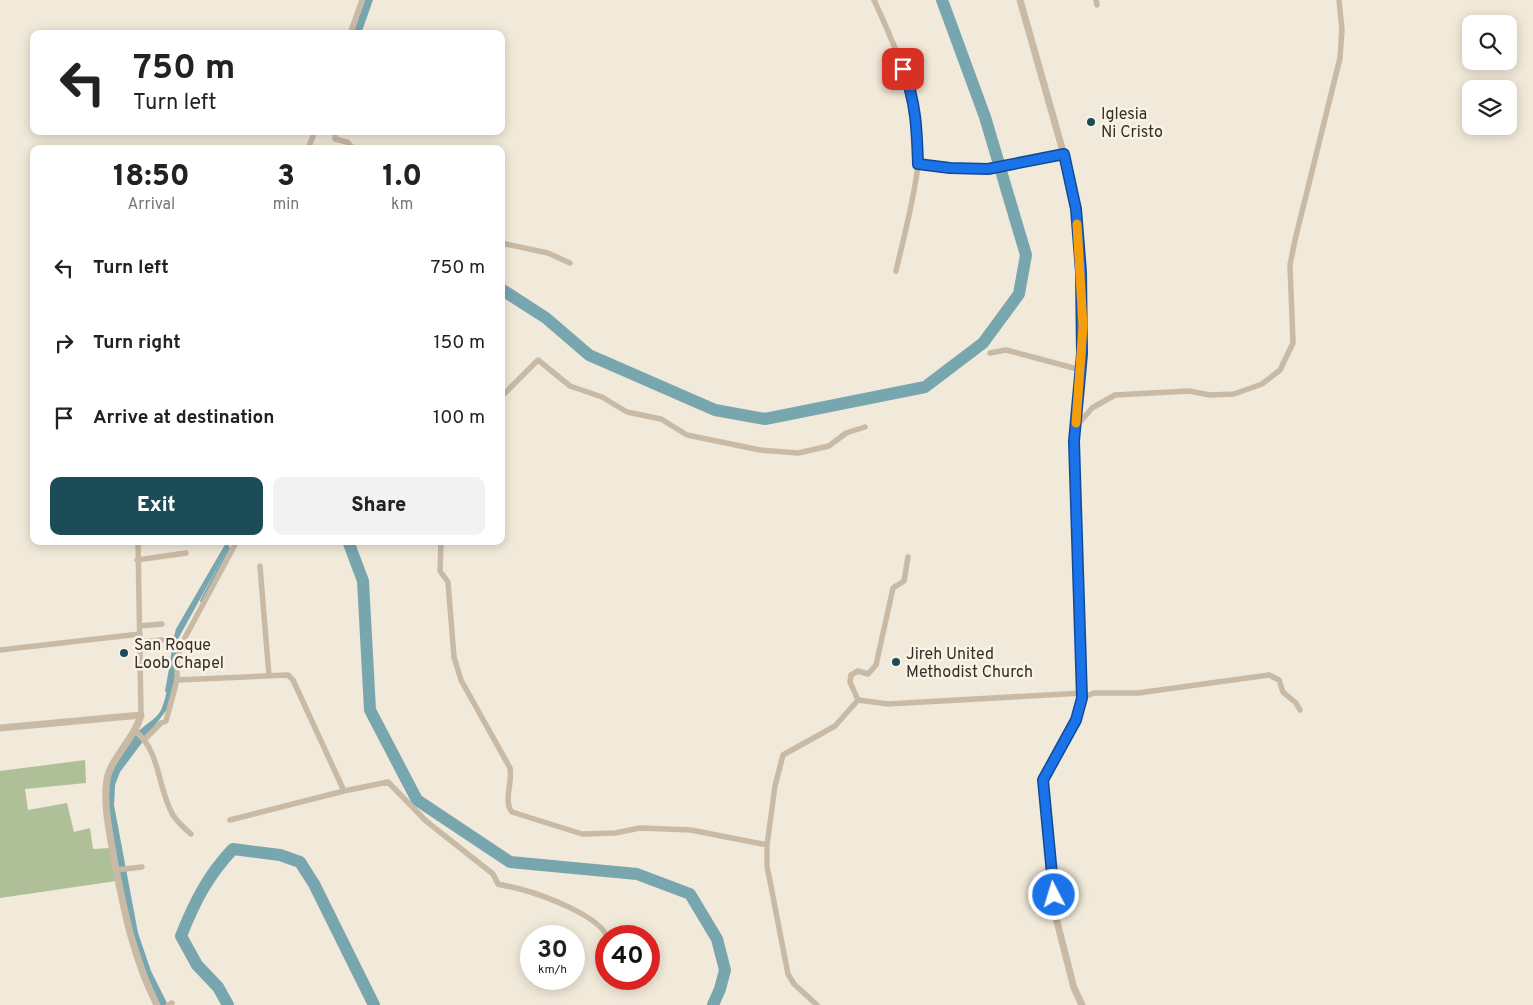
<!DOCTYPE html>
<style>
:root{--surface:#fff;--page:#f2f2f2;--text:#222;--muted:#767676;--accent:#1c4c57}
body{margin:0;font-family:Overpass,sans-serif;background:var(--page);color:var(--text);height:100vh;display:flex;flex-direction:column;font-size:19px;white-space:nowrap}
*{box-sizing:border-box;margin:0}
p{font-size:16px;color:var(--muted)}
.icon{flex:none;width:28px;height:28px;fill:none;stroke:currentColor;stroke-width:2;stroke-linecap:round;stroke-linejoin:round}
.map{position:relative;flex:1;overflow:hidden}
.side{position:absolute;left:30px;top:145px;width:475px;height:400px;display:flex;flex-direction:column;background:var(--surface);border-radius:10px;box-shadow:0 2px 12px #0003}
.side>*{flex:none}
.banner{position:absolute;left:30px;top:30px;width:475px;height:105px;border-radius:10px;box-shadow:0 2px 12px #0003;background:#fff;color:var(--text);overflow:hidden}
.tools{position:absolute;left:1462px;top:15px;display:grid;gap:10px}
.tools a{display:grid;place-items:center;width:55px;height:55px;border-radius:10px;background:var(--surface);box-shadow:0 2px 12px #0003;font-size:25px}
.speed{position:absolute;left:520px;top:925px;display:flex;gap:10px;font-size:25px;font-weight:700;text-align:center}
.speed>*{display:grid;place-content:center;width:65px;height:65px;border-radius:50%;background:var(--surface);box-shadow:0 2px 12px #0003;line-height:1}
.speed small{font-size:12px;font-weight:400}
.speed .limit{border:8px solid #d22;background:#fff;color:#111}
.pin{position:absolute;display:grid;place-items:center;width:42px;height:42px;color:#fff;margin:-21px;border-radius:10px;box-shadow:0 2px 8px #0006}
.me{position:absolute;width:55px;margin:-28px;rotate:355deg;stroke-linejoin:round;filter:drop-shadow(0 0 4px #0008)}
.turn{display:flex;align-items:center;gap:18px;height:105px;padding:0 20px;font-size:22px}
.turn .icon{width:65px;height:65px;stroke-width:2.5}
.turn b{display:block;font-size:35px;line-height:42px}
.eta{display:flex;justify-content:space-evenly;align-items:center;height:85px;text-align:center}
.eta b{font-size:30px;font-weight:800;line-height:35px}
.cta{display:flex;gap:10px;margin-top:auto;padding:10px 20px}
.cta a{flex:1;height:58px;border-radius:10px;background:var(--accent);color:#fff;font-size:20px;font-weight:800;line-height:58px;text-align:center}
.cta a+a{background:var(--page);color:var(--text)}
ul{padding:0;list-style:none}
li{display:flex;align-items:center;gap:15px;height:75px;padding:0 20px}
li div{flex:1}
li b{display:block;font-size:19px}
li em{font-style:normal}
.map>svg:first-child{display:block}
</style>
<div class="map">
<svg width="1533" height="1005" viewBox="0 0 1533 1005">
<rect width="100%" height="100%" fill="#f1e9d9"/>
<path fill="#afc099" d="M85 760 86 783 25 789 28 810 67 803 74 832 90 828 93 849 110 848 116 881 0 898V771Z"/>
<path fill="#78a6af" d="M365 0H373L361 34H353Z
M227 541H232L178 639 176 646 175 678 168 708 120 772 115 785 114 805 138 933 151 971 168 1005H160C139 966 95 813 112 773 117 761 127 744 136 734 144 724 157 720 162 708 172 682 168 655 176 629Z"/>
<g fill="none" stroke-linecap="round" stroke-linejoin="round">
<path stroke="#78a6af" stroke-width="2" d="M201 601 229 548
M166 691 170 669"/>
<path stroke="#78a6af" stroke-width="12" d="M501 289 546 318 589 355 715 410 765 419 925 387 983 343 1019 294 1026 255 985 117 942 0
M348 541 363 581 370 710 417 800 510 862 637 874 690 894 717 939 725 970 720 989 713 1005
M228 1005 218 987 197 965 181 936C194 903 208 875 233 849L280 855 300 862 314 884 374 1005"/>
<path stroke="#c9baa5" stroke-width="5.5" d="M874 0C897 51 924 107 918 165 914 200 904 236 896 271
M1096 0 1097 5
M350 34 362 0
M335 131V139L347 142 354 149
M308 149 315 131
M918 164 950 168 988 169 1064 155
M501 243 548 253 570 263
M990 353 1006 350 1081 370
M501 397 538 360 570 386 602 397 627 412 661 419 687 435 760 450 798 453 829 446 846 433 865 427
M1076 427 1092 408 1115 395 1189 391 1210 395 1234 394 1262 384 1280 370 1293 343 1290 265 1295 240 1340 58 1342 29 1339 0
M138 541 141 715
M441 541 440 571 448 582 454 657 461 680 510 768C513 781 503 802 512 812L582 834 615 833 640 828 691 830 767 845
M137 560 186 553
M260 566 269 676
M140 626 162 624
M140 642 162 640
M0 650 140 634
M177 680V662L181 645 237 541
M1082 698 1094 693H1138L1269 675 1279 680 1283 692 1296 703 1300 710
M858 700 888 704 1082 693
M135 731C161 751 157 788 173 815 178 823 184 828 191 834
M145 739 161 723 166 721 177 680 288 675 293 680 344 791 230 820
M344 791 388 782 426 821 493 874 498 884C505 886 513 887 520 889 543 895 597 915 607 936
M116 870 142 867
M624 979V980
M168 1005 172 1003
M817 1005 794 984 788 974 767 866V845L775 786 783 755 835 726 858 700 850 682 851 675 858 671 868 674 876 665 893 588 904 581 908 557"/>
<path stroke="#c9baa5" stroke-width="7" d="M1020 0 1064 155 1076 209 1083 326 1075 441 1082 698 1076 720 1043 780 1055 914 1074 988 1082 1005
M0 728 141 715C135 738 111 758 107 779 103 806 110 833 114 859 124 910 133 958 157 1005"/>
</g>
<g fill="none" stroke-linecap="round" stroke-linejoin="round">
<g stroke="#114b97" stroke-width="12">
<path id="route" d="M903 69C916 101 917 131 918 164L950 168 988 169 1064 154 1076 209 1081 272 1082 354 1074 441 1082 698 1076 720 1043 780 1054 895"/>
</g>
<use href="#route" stroke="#1a73e8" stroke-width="9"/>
<path stroke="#f59e0b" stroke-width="9" d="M1076 423 1083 326 1077 224"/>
</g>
<g fill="#1c4c57" stroke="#f9f2e5" stroke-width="2">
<circle cx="1091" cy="122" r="5"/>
<circle cx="124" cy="653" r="5"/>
<circle cx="896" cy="662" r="5"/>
</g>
<g text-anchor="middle" stroke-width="5" stroke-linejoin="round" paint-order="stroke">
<g font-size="16" fill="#352d26" stroke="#f9f2e5" text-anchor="start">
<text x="1101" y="119">Iglesia<tspan x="1101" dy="18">Ni Cristo</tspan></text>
<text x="134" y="650">San Roque<tspan x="134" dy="18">Loob Chapel</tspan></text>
<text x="906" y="659">Jireh United<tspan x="906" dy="18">Methodist Church</tspan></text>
</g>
</g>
</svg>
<div class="tools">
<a><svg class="icon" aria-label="search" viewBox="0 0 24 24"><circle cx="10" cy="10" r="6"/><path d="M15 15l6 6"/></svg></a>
<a><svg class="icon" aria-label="layers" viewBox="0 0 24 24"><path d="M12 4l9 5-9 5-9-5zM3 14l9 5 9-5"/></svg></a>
</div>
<div class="speed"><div>30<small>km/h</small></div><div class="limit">40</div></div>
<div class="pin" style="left:903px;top:69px;background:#d93025"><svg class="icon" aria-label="arrive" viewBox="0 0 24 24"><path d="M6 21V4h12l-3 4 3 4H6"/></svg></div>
<svg class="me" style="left:1054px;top:895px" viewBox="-20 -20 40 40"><circle r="17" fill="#1a73e8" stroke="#fff" stroke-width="3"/><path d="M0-11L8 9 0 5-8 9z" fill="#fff"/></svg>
<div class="banner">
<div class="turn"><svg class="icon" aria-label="left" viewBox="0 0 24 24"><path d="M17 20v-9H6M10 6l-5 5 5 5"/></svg><div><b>750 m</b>Turn left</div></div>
</div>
<section class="side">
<div class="eta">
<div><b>18:50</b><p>Arrival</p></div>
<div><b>3</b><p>min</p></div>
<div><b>1.0</b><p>km</p></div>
</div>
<ul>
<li><svg class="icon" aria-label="left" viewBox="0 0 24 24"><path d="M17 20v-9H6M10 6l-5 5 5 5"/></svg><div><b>Turn left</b></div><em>750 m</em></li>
<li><svg class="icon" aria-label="right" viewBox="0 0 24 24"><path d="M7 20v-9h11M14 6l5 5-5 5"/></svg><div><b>Turn right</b></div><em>150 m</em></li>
<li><svg class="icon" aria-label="arrive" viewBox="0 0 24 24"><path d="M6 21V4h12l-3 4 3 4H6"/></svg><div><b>Arrive at destination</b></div><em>100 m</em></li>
</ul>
<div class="cta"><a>Exit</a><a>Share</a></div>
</section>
</div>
